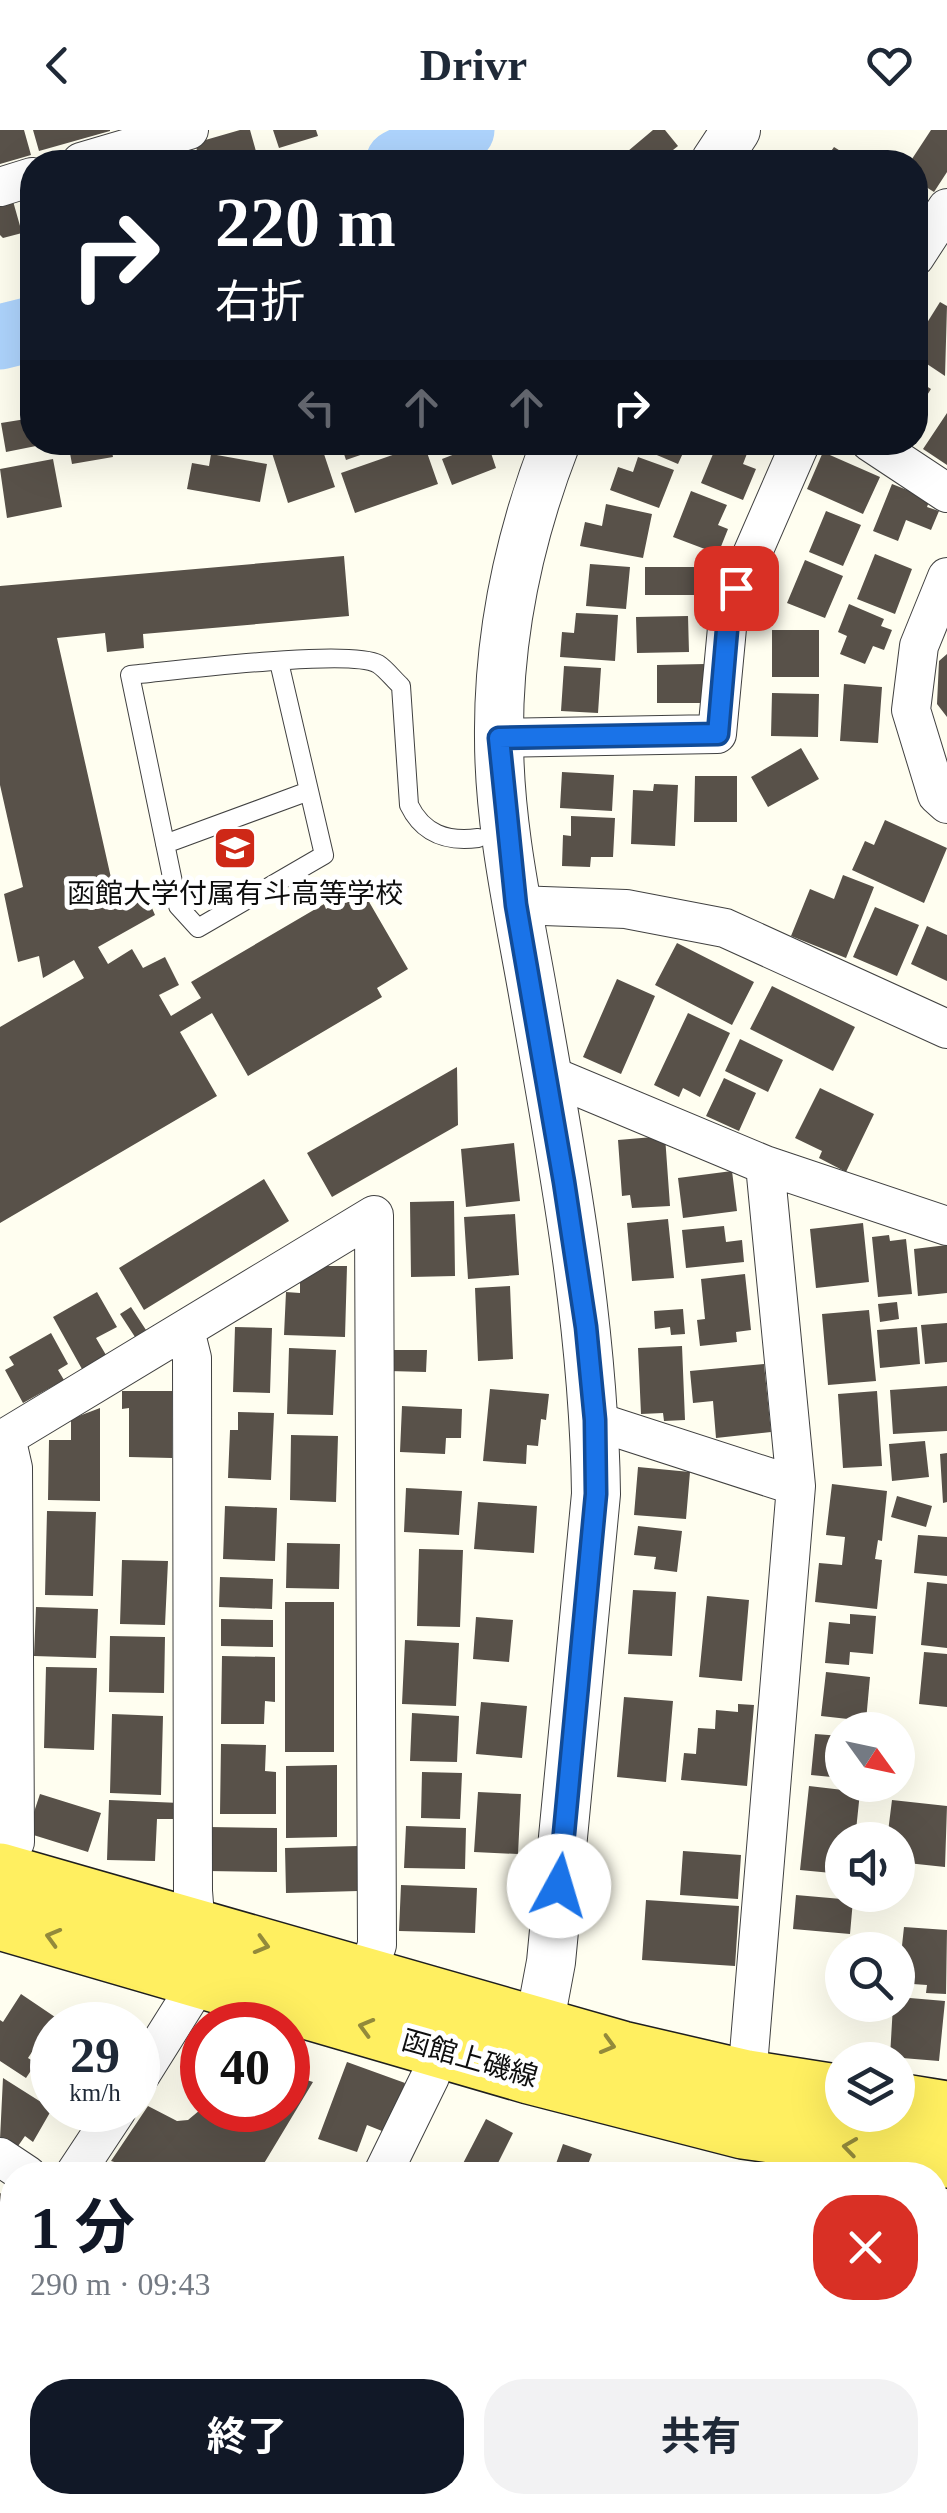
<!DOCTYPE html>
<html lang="ja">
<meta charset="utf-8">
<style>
:root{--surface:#fff;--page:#f2f2f3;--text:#1f2937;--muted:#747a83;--accent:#111827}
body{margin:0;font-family:"Times New Roman","Noto Sans JP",serif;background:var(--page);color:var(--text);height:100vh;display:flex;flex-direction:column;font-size:38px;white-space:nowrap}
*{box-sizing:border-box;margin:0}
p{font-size:32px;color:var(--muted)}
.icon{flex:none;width:55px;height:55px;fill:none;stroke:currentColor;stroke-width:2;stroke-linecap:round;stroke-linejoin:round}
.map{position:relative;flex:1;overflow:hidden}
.side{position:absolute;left:0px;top:2032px;width:948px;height:352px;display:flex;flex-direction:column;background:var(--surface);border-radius:40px 40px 0 0;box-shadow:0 10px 40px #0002}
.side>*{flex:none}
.guide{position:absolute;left:20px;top:20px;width:908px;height:305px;border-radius:40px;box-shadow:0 10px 40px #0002;background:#111827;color:#fff;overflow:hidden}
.needle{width:65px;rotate:123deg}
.tools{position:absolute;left:825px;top:1582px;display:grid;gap:20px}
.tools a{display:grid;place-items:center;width:90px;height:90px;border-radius:50%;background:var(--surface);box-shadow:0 10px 40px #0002;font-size:50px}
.speed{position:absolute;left:30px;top:1872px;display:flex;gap:20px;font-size:50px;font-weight:700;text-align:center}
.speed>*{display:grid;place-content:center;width:130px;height:130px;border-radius:50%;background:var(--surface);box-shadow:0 10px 40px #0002;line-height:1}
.speed small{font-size:25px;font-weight:400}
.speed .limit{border:15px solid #d22;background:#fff;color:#111}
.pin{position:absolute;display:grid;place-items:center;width:85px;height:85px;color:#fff;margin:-42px;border-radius:20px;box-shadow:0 5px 15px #0006}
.me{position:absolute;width:110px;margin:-55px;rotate:6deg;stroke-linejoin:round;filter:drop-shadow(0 0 8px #0008)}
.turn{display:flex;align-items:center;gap:35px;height:210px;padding:0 30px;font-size:45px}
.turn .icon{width:130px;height:130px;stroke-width:2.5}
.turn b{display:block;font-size:70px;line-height:85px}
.lanes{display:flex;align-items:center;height:95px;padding:0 30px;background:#0003;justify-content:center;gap:50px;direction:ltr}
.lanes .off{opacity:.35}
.round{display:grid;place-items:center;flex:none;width:105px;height:105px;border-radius:40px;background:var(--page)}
.head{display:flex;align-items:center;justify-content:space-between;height:170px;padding:0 30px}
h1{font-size:60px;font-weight:700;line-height:75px;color:var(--accent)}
.primary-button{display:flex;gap:20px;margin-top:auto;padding:20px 30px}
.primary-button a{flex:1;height:115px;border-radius:40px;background:var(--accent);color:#fff;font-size:40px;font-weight:700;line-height:115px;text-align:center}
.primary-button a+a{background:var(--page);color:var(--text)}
header{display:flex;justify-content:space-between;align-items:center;height:130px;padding:0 30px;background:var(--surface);font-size:45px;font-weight:700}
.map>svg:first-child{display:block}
</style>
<header><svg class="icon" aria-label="back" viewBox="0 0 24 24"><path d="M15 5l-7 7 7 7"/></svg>Drivr<svg class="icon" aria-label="heart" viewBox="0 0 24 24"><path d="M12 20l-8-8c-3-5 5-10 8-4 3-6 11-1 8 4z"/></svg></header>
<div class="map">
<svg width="947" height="2383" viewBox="0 0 947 2383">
<rect width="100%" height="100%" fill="#fffef0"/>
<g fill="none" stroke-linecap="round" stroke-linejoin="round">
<path stroke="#aed4fd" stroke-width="65" d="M398 32 462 0
M0 207 32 199"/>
</g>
<path fill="#585149" d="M0 0H24L31 25 0 34Z
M33 0H110V1L39 21Z
M240 0H250L259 32H200L195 13Z
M273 0H316L318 6 279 18Z
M653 0H665L678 16 658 32H615Z
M931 0H947V42L934 62 915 50V32H910Z
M834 17 858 32H807L814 23 825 30Z
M11 64 22 103 3 108 0 105V67Z
M940 172 947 176 945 246 915 226V212Z
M915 249 931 259 915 284Z
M947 283V335L923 319Z
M32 288V312L46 314 6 322 1 293Z
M100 312H110L113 327 72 334 69 318Z
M303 312H320L335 357 288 373 272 323Z
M340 312H395V313L346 330Z
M472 312 509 313 490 320 496 338 452 355 442 329 473 317Z
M640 312H688L678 334 638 317Z
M718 312 748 321 743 334 756 339 743 370 701 353Z
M424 314 438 354 355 383 341 343Z
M823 322 880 347 863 384 807 359Z
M211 324 267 334 260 372 187 359 192 333 209 336Z
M638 327 674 340 659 378 610 360 618 337 633 342Z
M53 329 62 377 7 388 0 339Z
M892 354 930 369 927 377 939 381 931 400 906 390 898 411 873 401Z
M691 361 727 375 718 395 728 399 718 424 673 407Z
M606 374 652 384 643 428 580 416 585 392 602 396Z
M826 381 861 395 843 436 809 422Z
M875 424 912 439 895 484 857 469Z
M344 426 349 486 143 504 144 518 107 522 105 503 57 508 116 770 145 762 155 785 98 817 108 834 132 819 143 838 165 827 179 855 159 865 171 886 201 868 191 852 324 774 326 779 361 758 408 839 377 858 382 867 248 946 212 883 180 902 217 966 0 1093V897L84 848 74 830 43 848 39 826 18 832 4 764 23 757 0 655V456Z
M805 430 843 446 825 488 787 473Z
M590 434 630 437 626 479 586 476Z
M645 437H700V465H645Z
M849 474 884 489 881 496 892 500 884 520 873 516 865 534 840 524 847 506 838 502Z
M576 483 618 485 615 531 560 527 562 502 574 503Z
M688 486 689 522 637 523 636 487Z
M772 500H819V547H772Z
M947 524V587L937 574 939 531Z
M705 534V573H657V535Z
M564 536 601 538 598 583 561 581Z
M844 554 882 557 878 613 840 611Z
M772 563 819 564 818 607 771 606Z
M801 618 819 649 768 677 751 647Z
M562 642 614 645 612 681 560 678Z
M695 646H737V692H694Z
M654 654 678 655 675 716 631 714 633 660 653 661Z
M571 686 615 688 613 727H591L590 737 562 736 563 705 571 706Z
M885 690 947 718 924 773 852 740 865 711 874 715Z
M843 745 874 757 846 828 791 806 810 759 834 769Z
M875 777 919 795 897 846 853 827Z
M927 796 947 805V851L911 834Z
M677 813 754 852 732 895 655 855Z
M617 849 655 866 621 944 583 927Z
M772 856 855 897 833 941 750 899Z
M688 883 730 903 700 967 683 958 679 967 654 955Z
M740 909 783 930 768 962 725 941Z
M457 937 458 995 332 1067 307 1023Z
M724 948 756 963 739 1001 706 986Z
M820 958 874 984 846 1042 819 1028 822 1021 795 1008Z
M665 1006 670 1076 632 1078 630 1065 622 1066 618 1010Z
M514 1013 520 1071 466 1077 461 1019Z
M732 1041 737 1081 683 1088 678 1048Z
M264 1049 289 1091 144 1180 119 1138Z
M454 1071 455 1146 411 1147 410 1072Z
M515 1084 519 1145 468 1149 464 1087Z
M668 1089 674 1148 632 1151 627 1093Z
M863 1093 869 1152 816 1158 810 1099Z
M724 1096 726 1112 742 1110 744 1132 686 1138 682 1100Z
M889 1105 890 1111 906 1109 912 1164 878 1167 872 1107Z
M947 1115V1163L918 1166 914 1119Z
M324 1136H347L345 1207 284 1205 286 1162 300 1163V1146Z
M745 1144 751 1200 736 1202 737 1212 700 1216 697 1190 705 1189 701 1149Z
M510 1156 513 1229 478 1231 475 1158Z
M97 1162 117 1197 96 1208 106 1225 82 1239 53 1187Z
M897 1172 899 1189 880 1192 878 1174Z
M131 1177 146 1200 135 1207 120 1184Z
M683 1179 685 1204 671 1205 670 1197 655 1199 654 1181Z
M869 1180 876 1251 828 1255 822 1184Z
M947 1193V1232L925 1234 921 1195Z
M235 1197 272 1198 270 1263 233 1262Z
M917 1197 920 1234 880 1238 877 1200Z
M51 1203 68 1234 58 1240 64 1250 23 1273 5 1240 14 1235 9 1227Z
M682 1216 685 1290 664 1291 663 1283 641 1284 638 1218Z
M289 1218 336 1220 333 1285 287 1284Z
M390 1220H427L426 1242 389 1241Z
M764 1234 771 1302 716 1308 713 1271 693 1273 690 1241Z
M947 1256V1301L893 1304 890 1260Z
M490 1259 549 1264 546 1290 541 1289 538 1316 527 1315 526 1334 483 1331Z
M122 1261H172V1328L129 1327V1278L122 1279Z
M877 1261 882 1336 843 1338 838 1264Z
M402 1276 462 1279 461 1308H446L445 1324 400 1322Z
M100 1278V1371L48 1370 49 1310H71V1289Z
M238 1282 274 1283 271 1350 228 1348 230 1300H238Z
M291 1305 338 1306 336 1372 290 1370Z
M925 1311 929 1347 892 1351 889 1314Z
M947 1323V1372L943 1373 940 1324Z
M638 1337 690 1342 686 1389 634 1385Z
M832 1354 887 1361 882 1411 878 1410 875 1429 882 1430 877 1479 815 1472 819 1433 842 1435 845 1407 826 1405Z
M406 1358 462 1361 459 1405 404 1402Z
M897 1366 932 1376 926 1397 891 1387Z
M478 1372 537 1376 534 1423 474 1419Z
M225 1376 277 1378 275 1431 223 1429Z
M47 1381 96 1382 93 1466 45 1465Z
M638 1396 682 1401 677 1442 654 1439 656 1427 634 1425Z
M918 1405 947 1407V1446L914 1443Z
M287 1413 340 1414 339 1459 286 1458Z
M419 1419 463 1420 460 1497 417 1496Z
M122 1430 168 1431 165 1495 120 1494Z
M220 1447 273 1449 272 1479 219 1477Z
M927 1452 947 1454V1518L921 1515Z
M633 1460 676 1462 672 1526 628 1524Z
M707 1466 749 1470 742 1551 699 1547Z
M285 1472H334V1622H285Z
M36 1477 98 1479 96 1528 34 1526Z
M850 1484 876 1486 873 1524 850 1522 849 1535 825 1533 829 1492 850 1494Z
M476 1487 513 1490 509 1532 473 1529Z
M221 1489 273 1490V1517L221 1516Z
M110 1506 165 1507 164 1563 109 1562Z
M405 1510 459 1513 456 1576 402 1574Z
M924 1522 947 1524V1577L919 1574Z
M222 1526 275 1527V1572L265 1571 264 1594H221Z
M46 1537 97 1538 94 1620 44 1618Z
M826 1542 870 1547 866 1591 821 1586Z
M624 1567 673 1571 666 1652 617 1647Z
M481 1572 527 1576 522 1628 476 1624Z
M738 1574 754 1575 747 1656 681 1650 684 1623 696 1624 698 1598 715 1599 716 1580 738 1582Z
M412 1583 459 1586 457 1632 410 1631Z
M112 1584 163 1586 161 1665 110 1663Z
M815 1604 842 1606V1648L811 1645Z
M221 1614 266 1615 265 1641 276 1642V1684H220Z
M337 1635V1707L286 1708V1636Z
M422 1642 462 1643 460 1689 421 1688Z
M809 1656 860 1662 855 1710H842V1744L800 1740Z
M478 1662 521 1664 518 1724 474 1722Z
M40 1664 101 1683 88 1722 27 1703Z
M109 1670 180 1673V1689H157L155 1731 107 1730Z
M892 1670 947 1676 945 1737 898 1732V1710H887Z
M406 1696 466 1698 465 1739 404 1738Z
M209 1697 277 1698V1742L208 1741Z
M358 1716V1761L286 1763 285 1718Z
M683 1721 741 1725 738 1769 680 1765Z
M401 1755 477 1758 475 1803 399 1801Z
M796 1765 853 1770 850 1804 793 1799Z
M646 1770 739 1776 735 1836 642 1830Z
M904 1797 947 1800 946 1864 926 1863 927 1855 898 1853Z
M21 1864 55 1887 28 1928 36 1933 26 1948 0 1931V1890L3 1892Z
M898 1867 945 1871 939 1931 890 1927 893 1875H898Z
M195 1907 202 1909V1956L183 1943Z
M347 1932 405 1953 387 2003 367 1995 357 2022 318 2009Z
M288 1944 313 1952 257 2045H156L111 2031 148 1976 177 1991 188 1990 200 1980H288Z
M3 1948 52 1979 33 2012 25 2006 16 2019 0 2009Z
M486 1989 513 2003 492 2045H457Z
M563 2014 592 2024 584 2045H552Z
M0 2063 12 2071V2091L0 2112Z
M935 2115 947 2123V2187L935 2180Z
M0 2261 12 2269V2318L0 2310Z
M947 2314V2368L935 2360V2332Z
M0 2322 12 2330V2342L0 2362Z
M935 2370 947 2378V2383H897L904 2372Z
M30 2372H62L56 2383H23Z
M203 2372H266L259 2383H201L198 2381Z
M388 2372H435L428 2383H406Z
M708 2372H762L754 2383H701Z
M791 2372H821L814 2383H807Z"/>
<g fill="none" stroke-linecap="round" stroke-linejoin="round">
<g stroke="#414141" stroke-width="20">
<path id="service" d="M279 532 324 725 198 798 178 776 130 545C173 541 349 518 378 534 386 539 394 550 401 556L409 675C423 704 447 712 478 708
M165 714 309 661"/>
</g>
<g stroke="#414141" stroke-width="40">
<path id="minor" d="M81 32 189 0
M0 57 32 47
M915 127 947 78
M870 312 947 363
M947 447 919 516 911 580 937 665 947 674
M499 608 717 604 729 477 801 312
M516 775 626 779 725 798 947 899
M547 944 765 1035 947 1096
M595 1291 796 1356
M6 1307 13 1338 15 1712
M0 1311 374 1085 377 1815 366 1846
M747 1948 796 1356 765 1035
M138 1949 200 1850 193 1761 192 1228 185 1200
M0 2027 27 2045
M74 2045 117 1980
M382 2045 430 1947
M0 2157 12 2139
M935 2288 947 2271
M356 2372 372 2383
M109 2383 115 2372
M668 2383 675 2372
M868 2383 876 2372"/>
</g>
<g stroke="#414141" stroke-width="50">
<path id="tertiary" d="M715 32 736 0
M532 1933 551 1832 596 1364C594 1198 563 1033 534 869 519 783 499 696 499 608 498 506 519 407 556 312"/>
</g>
<g stroke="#1f1f1f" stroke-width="58">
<path id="primary" d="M0 1741 622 1919 747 1948 842 1963
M0 1792 529 1946 743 2001 947 2030
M898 1971 947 1979"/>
</g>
<use href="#service" stroke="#fff" stroke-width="18"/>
<use href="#minor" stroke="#fff" stroke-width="38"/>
<use href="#tertiary" stroke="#fff" stroke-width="48"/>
<use href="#primary" stroke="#ffef60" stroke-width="55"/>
</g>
<defs><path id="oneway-chevron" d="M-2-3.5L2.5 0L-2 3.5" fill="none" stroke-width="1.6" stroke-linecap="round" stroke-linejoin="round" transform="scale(2.5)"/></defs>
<g stroke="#938a3b">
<use href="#oneway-chevron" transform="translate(53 1807) rotate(-164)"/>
<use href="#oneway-chevron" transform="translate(262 1815) rotate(16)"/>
<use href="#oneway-chevron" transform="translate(366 1897) rotate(-164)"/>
<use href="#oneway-chevron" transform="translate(608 1915) rotate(16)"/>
<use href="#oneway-chevron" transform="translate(850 2017) rotate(-172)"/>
</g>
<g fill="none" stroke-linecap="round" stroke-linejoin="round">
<g stroke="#114b97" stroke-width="25">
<path id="route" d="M559 1756 596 1364 595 1290 586 1197 564 1052 516 775 499 608 718 604 729 477 736 458"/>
</g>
<use href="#route" stroke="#1a73e8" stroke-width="18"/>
</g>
<defs>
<g id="school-square" transform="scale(2.25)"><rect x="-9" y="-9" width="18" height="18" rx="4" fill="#ce2817" stroke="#fff"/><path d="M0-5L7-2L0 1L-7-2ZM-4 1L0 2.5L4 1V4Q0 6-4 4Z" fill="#fff"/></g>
</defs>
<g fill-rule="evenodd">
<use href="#school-square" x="235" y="718"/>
</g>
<g text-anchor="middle" stroke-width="10" stroke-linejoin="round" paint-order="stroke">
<g font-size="28" fill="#0e0e0e" stroke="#fff">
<text x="235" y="773">函館大学付属有斗高等学校</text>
</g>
<g font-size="28" fill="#0e0e0e" stroke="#fff">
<text transform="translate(470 1928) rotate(16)" y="10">函館上磯線</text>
</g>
</g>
</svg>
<div class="tools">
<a><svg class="needle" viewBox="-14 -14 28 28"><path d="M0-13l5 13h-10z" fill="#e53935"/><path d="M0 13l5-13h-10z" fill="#747a83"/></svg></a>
<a><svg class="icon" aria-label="sound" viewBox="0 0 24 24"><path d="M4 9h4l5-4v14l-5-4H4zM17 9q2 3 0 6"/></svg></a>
<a><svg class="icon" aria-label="search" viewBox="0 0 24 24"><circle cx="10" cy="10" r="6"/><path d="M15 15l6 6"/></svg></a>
<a><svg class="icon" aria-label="layers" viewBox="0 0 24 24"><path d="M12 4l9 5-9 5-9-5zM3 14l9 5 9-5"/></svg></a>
</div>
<div class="speed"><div>29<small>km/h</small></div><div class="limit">40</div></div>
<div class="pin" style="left:736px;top:458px;background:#d93025"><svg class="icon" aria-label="arrive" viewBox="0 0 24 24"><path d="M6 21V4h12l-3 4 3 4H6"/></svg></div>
<svg class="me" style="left:559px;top:1756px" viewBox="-20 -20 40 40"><circle r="19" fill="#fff"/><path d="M0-13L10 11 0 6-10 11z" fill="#1a73e8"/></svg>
<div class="guide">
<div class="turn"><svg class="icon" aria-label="right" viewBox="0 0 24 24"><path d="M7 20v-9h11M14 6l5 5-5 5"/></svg><div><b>220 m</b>右折</div></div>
<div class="lanes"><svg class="icon off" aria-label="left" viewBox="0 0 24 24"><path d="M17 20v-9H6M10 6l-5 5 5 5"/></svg><svg class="icon off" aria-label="ahead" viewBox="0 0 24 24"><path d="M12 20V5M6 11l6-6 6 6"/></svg><svg class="icon off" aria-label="ahead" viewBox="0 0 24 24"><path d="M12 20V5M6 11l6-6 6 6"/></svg><svg class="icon" aria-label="right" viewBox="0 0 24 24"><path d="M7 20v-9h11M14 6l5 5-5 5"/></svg></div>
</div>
<section class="side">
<div class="head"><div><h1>1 分</h1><p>290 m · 09:43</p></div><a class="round" style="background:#d93025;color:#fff"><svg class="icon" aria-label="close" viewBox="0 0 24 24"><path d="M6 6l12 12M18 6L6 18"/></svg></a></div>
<div class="primary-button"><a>終了</a><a>共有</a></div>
</section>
</div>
